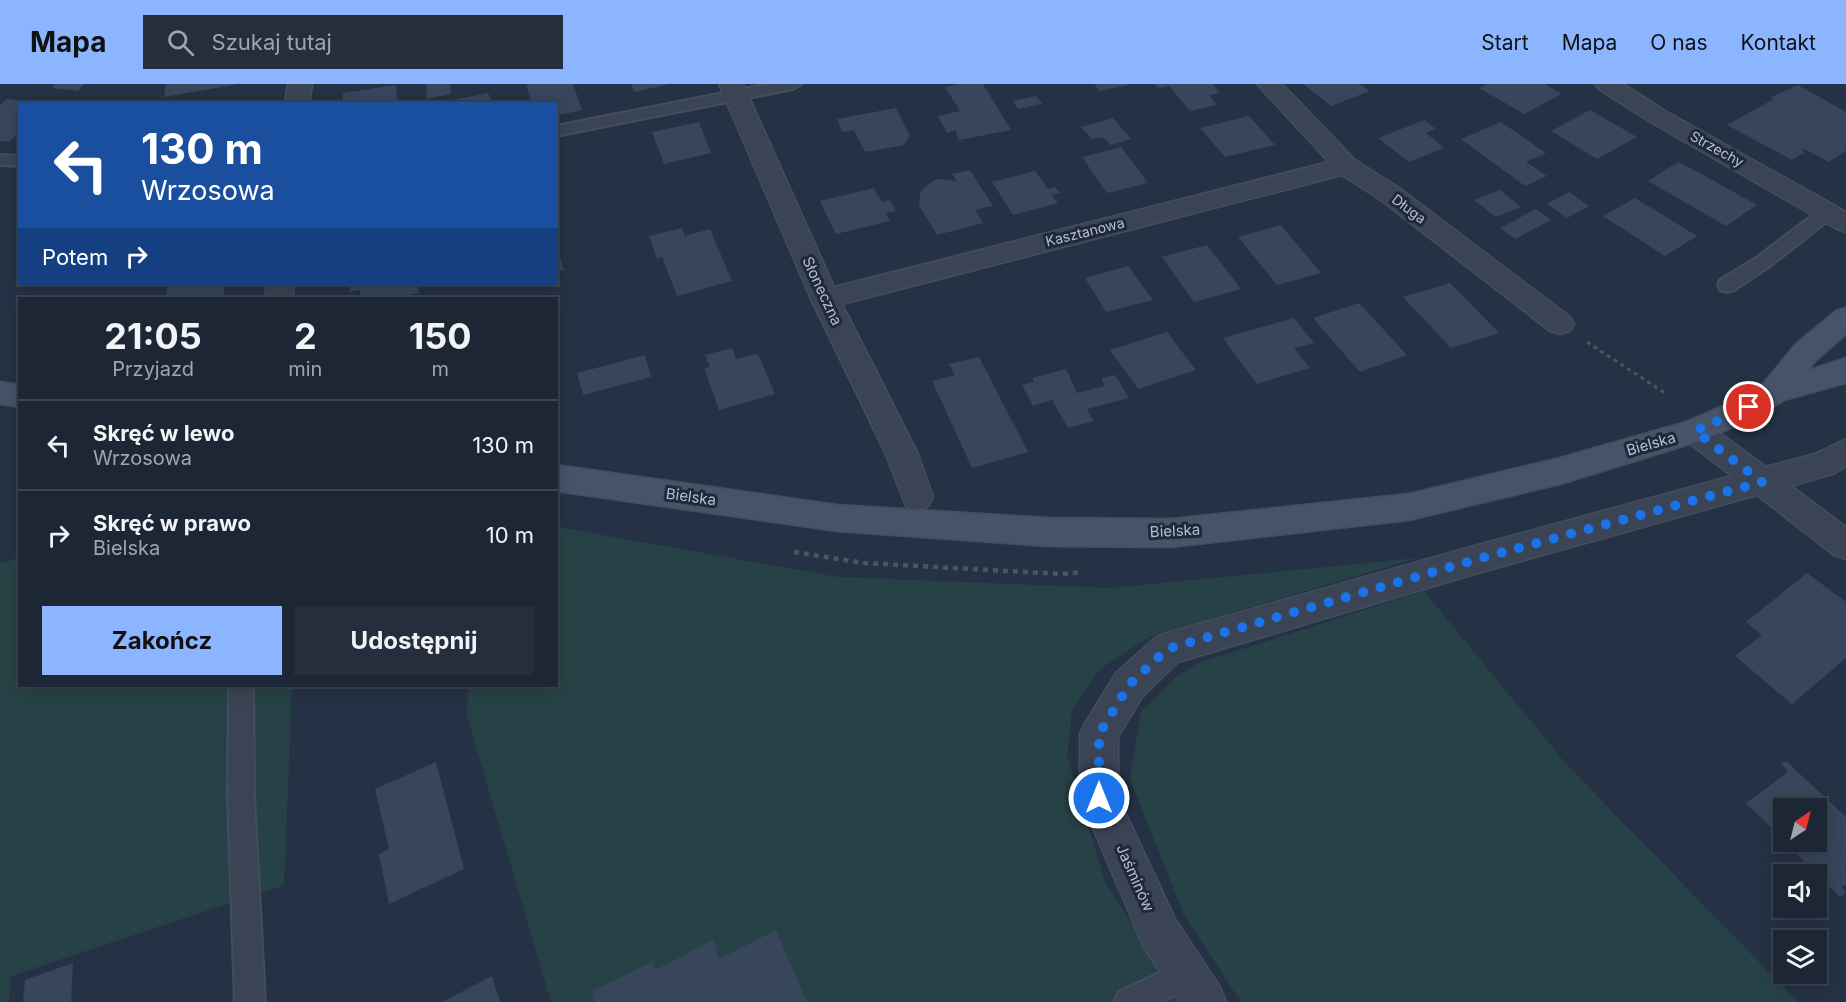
<!DOCTYPE html>
<html lang="pl">
<meta charset="utf-8">
<style>
:root{--surface:#1c2634;--page:#252e3c;--text:#f1f3f6;--muted:#a0a5ac;--line:#3a434f;--accent:#8bb5ff}
body{margin:0;font-family:Inter,sans-serif;background:var(--page);color:var(--text);height:100vh;display:flex;flex-direction:column;font-size:22px;white-space:nowrap}
*{box-sizing:border-box;margin:0}
p{font-size:20px;color:var(--muted)}
.icon{flex:none;width:33px;height:33px;fill:none;stroke:currentColor;stroke-width:2;stroke-linecap:round;stroke-linejoin:round}
.map{position:relative;flex:1;overflow:hidden}
.panel{position:absolute;left:18px;top:213px;width:540px;height:390px;display:flex;flex-direction:column;background:var(--surface);border-radius:0px;box-shadow:0 3px 15px #0003,0 0 0 2px var(--line)}
.panel>*{flex:none}
.top-card{position:absolute;left:18px;top:18px;width:540px;height:183px;border-radius:0px;box-shadow:0 3px 15px #0003,0 0 0 2px var(--line);background:#1a4fa0;color:#fff;overflow:hidden}
.needle{width:39px;rotate:35deg}
.buttons{position:absolute;left:1773px;top:714px;display:grid;gap:12px}
.buttons a{display:grid;place-items:center;width:54px;height:54px;border-radius:0px;background:var(--surface);box-shadow:0 3px 15px #0003,0 0 0 2px var(--line);font-size:30px}
.pin{position:absolute;display:grid;place-items:center;width:51px;height:51px;color:#fff;margin:-26px;border:3px solid #fff;border-radius:50%;box-shadow:0 2px 6px #0007}
.me{position:absolute;width:66px;margin:-33px;rotate:0deg;stroke-linejoin:round;filter:drop-shadow(0 0 4px #0008)}
.turn{display:flex;align-items:center;gap:21px;height:126px;padding:0 24px;font-size:27px}
.turn .icon{width:78px;height:78px;stroke-width:2.5}
.turn b{display:block;font-size:42px;line-height:51px}
.then{display:flex;align-items:center;height:57px;padding:0 24px;background:#0003;gap:12px;font-size:22px}
.eta{display:flex;justify-content:space-evenly;align-items:center;height:102px;text-align:center}
.eta b{font-size:36px;font-weight:700;line-height:42px}
.action{display:flex;gap:12px;margin-top:auto;padding:12px 24px}
.action a{flex:1;height:69px;border-radius:0px;background:var(--accent);color:#111;font-size:24px;font-weight:700;line-height:69px;text-align:center}
.action a+a{background:var(--page);color:var(--text)}
ul{padding:0;list-style:none}
li{display:flex;align-items:center;gap:18px;height:90px;padding:0 24px;border-top:2px solid var(--line)}
li div{flex:1}
li b{display:block;font-size:22px}
li em{font-style:normal}
header{display:flex;align-items:center;gap:36px;box-sizing:border-box;height:84px;padding:0 30px;background:var(--accent);color:#111}
header strong{font-size:28px}
nav{display:flex;gap:33px;margin-inline-start:auto;font-size:21px}
.search{width:420px;height:54px;background:var(--page);display:flex;align-items:center;gap:15px;box-sizing:border-box;padding:0 21px;border-radius:0px;color:var(--muted);font-size:22px}
.map>svg:first-child{display:block}
</style>
<header>
<strong>Mapa</strong>
<div class="search"><svg class="icon" aria-label="search" viewBox="0 0 24 24"><circle cx="10" cy="10" r="6"/><path d="M15 15l6 6"/></svg>Szukaj tutaj</div>
<nav><a>Start</a><a>Mapa</a><a>O nas</a><a>Kontakt</a></nav>
</header>
<div class="map">
<svg width="1846" height="918" viewBox="0 0 1846 918">
<rect width="100%" height="100%" fill="#253245"/>
<path fill="#274246" d="M557 443 838 493 1110 504 1418 474 1149 553 1100 585 1072 626 1067 672 1105 797 1182 918H551L467 632 468 602H556Z
M19 474 20 602H292L284 801 11 892 9 918H0V479Z
M1424 507 1566 680 1798 918H1241L1184 831 1130 695 1141 628 1177 592 1198 579Z"/>
<path fill="#37465b" d="M55 0H84L78 7 52 4Z
M166 0H234V1L164 13Z
M426 0H450L451 10 427 15 428 20H408L427 15Z
M533 0H573L582 26 556 32V20H532L526 1Z
M631 0H666V1L634 8Z
M958 0H983L1011 46 959 56 955 46 947 49 938 32 960 27 945 3Z
M1094 0H1128V1L1100 7Z
M1155 0H1213L1220 9 1209 11 1217 21 1190 27 1169 2 1158 4Z
M1303 0H1360L1370 7 1331 22Z
M1487 0H1545L1562 10 1524 30 1479 4Z
M396 1 397 20H343V9Z
M1798 1 1846 28V67L1829 78 1804 65 1801 66 1805 68 1792 76 1727 41 1774 15 1771 13Z
M488 9 493 20H447V17Z
M1036 12 1042 20 1018 25 1013 17Z
M7 15 34 18 20 20V48L9 58 0 57V21Z
M896 24 910 52 904 61 865 68 854 46 843 48 837 35Z
M1590 26 1637 53 1597 75 1551 47Z
M1249 32 1275 61 1225 73 1200 44Z
M1113 34 1131 55 1111 61 1103 53 1092 55 1081 43Z
M1424 36 1436 45 1426 49 1444 64 1409 78 1378 54Z
M699 38 711 69 664 80 652 48Z
M1501 38 1546 69 1526 78 1547 92 1525 102 1461 55Z
M1121 63 1148 99 1107 109 1082 73Z
M1678 78 1707 93 1757 121 1726 142 1648 97Z
M970 86 993 122 975 126 983 139 937 151 919 121 920 109 925 103 936 95 957 97 952 90Z
M1035 87 1048 105 1055 103 1060 109 1052 111 1058 119 1013 131 992 98Z
M874 104 882 118 890 116 896 127 886 129 890 137 836 150 820 117Z
M1500 106 1521 123 1496 133 1474 116Z
M1569 108 1589 122 1567 134 1547 120Z
M1635 114 1697 152 1665 172 1603 132Z
M1536 125 1551 136 1515 155 1500 144Z
M1281 141 1321 189 1277 201 1238 153Z
M682 144 685 152 710 145 732 197 677 212 662 173 657 175 649 152Z
M556 160 564 186 556 188Z
M1207 161 1241 205 1194 218 1162 173Z
M1128 182 1153 216 1106 228 1085 194Z
M1450 199 1499 249 1451 264 1403 213Z
M168 200H225L223 214H166Z
M350 200H418L419 209 394 214H360V206L350 208Z
M1359 219 1407 271 1360 288 1313 234Z
M1294 234 1314 259 1294 264 1310 284 1257 300 1223 254Z
M1167 248 1196 286 1138 305 1110 266Z
M732 264 736 275 758 270 775 310 719 326 704 284 710 283 705 271Z
M645 271 651 293 583 311 577 289Z
M979 273 1028 368 972 384 932 297 955 291 949 280Z
M1066 285 1077 309 1105 302 1101 294 1115 291 1129 314 1087 325 1094 337 1068 344 1052 316 1033 322 1022 301 1034 298 1032 294Z
M1807 489 1846 518V574L1792 620 1735 572 1762 551 1746 538Z
M1786 677 1846 733V800L1841 803 1846 809 1840 813 1785 758H1816V724H1784V756L1746 719 1788 688 1781 680Z
M436 678 464 785 389 820 379 770 389 765 375 705Z
M776 846 807 918H595L592 907 653 877 655 886 713 856 719 875Z
M73 879 71 918H23L25 896Z
M492 892 500 918H442Z"/>
<g fill="none" stroke-linecap="round" stroke-linejoin="round">
<g stroke="#434d5e" stroke-width="4">
<path id="service" d="M769 0H801L793 5 556 52V42Z
M0 71 20 72V82L0 81Z
M1828 122 1834 124 1837 128 1834 132 1770 182 1734 206 1727 208 1720 206 1718 201 1720 196 1756 174 1822 124Z
M229 602H253L254 712 265 918H235L228 712Z
M1187 876 1197 880 1201 890 1197 900 1161 918H1114L1119 908Z"/>
</g>
<g stroke="#434d5e" stroke-width="3">
<path id="minor" d="M288 0H312L309 20H285Z
M719 0H743L834 203 1329 78 1257 0H1282L1355 76 1399 104 1570 233 1574 240 1570 247 1560 250 1550 247 1381 116 1342 91 842 220 917 368 933 413 928 422 917 426 906 422 885 368 811 215Z
M1595 0H1623L1665 27 1846 128V148L1837 145 1649 37 1599 5Z
M267 200H293V214H265Z
M1695 335 1706 339 1766 383 1815 370 1846 355V382L1835 389 1791 402 1846 443V475L1834 471 1757 411 1478 489 1178 578 1142 613 1118 653V713L1175 835 1220 903 1226 918H1180L1145 865 1080 714V650L1086 638 1116 589 1155 554 1167 549 1478 461 1732 392 1684 355 1680 347 1684 339Z"/>
</g>
<g stroke="#434d5e" stroke-width="3">
<path id="secondary" d="M1846 224V250L1816 276 1807 287 1846 274 1845 299 1784 316 1760 331 1706 355 1560 400 1409 436 1171 463 1048 462 837 447 556 407V381L837 421 1048 434 1171 435 1409 410 1560 374 1686 338 1738 315 1764 299 1796 260 1836 227Z
M0 298 20 301V323L0 320Z"/>
</g>
<path stroke="#405b5d" stroke-width="3" stroke-dasharray="4 4" stroke-linecap="butt" d="M1587 258 1665 309"/>
<path stroke="#405b5d" stroke-width="4.5" stroke-dasharray="5 5" stroke-linecap="butt" d="M794 468 864 479 1062 490 1082 488"/>
<use href="#service" fill="#3a4454" fill-rule="evenodd"/>
<use href="#minor" fill="#3a4454" fill-rule="evenodd"/>
<use href="#secondary" fill="#475368" fill-rule="evenodd"/>
</g>
<g fill="none" stroke-linecap="round" stroke-linejoin="round">
<path stroke="#1a73e8" stroke-width="10" stroke-dasharray="0 18" d="M1099 714V650L1129 601 1167 565 1478 475 1762 398 1695 347 1749 323"/>
</g>
<g text-anchor="middle" stroke-width="6" stroke-linejoin="round" paint-order="stroke">
<g font-size="14" fill="#b7bfce" stroke="#1e293a">
<text transform="translate(1717 65) rotate(29)" y="5">Strzechy</text>
<text transform="translate(1409 125) rotate(37)" y="5">Długa</text>
<text transform="translate(1085 148) rotate(-14)" y="5">Kasztanowa</text>
</g>
<g font-size="15" fill="#b7bfce" stroke="#1e293a">
<text transform="translate(822 207) rotate(65)" y="5">Słoneczna</text>
<text transform="translate(1651 360) rotate(-16)" y="5">Bielska</text>
<text transform="translate(691 413) rotate(8)" y="5">Bielska</text>
<text transform="translate(1175 447) rotate(-3)" y="5">Bielska</text>
<text transform="translate(1135 794) rotate(66)" y="5">Jaśminów</text>
</g>
</g>
</svg>
<div class="buttons">
<a><svg class="needle" viewBox="-14 -14 28 28"><path d="M0-13l5 13h-10z" fill="#e53935"/><path d="M0 13l5-13h-10z" fill="#a0a5ac"/></svg></a>
<a><svg class="icon" aria-label="sound" viewBox="0 0 24 24"><path d="M4 9h4l5-4v14l-5-4H4zM17 9q2 3 0 6"/></svg></a>
<a><svg class="icon" aria-label="layers" viewBox="0 0 24 24"><path d="M12 4l9 5-9 5-9-5zM3 14l9 5 9-5"/></svg></a>
</div>
<div class="pin" style="left:1749px;top:323px;background:#d93025"><svg class="icon" aria-label="arrive" viewBox="0 0 24 24"><path d="M6 21V4h12l-3 4 3 4H6"/></svg></div>
<svg class="me" style="left:1099px;top:714px" viewBox="-20 -20 40 40"><circle r="17" fill="#1a73e8" stroke="#fff" stroke-width="3"/><path d="M0-11L8 9 0 5-8 9z" fill="#fff"/></svg>
<div class="top-card">
<div class="turn"><svg class="icon" aria-label="left" viewBox="0 0 24 24"><path d="M17 20v-9H6M10 6l-5 5 5 5"/></svg><div><b>130 m</b>Wrzosowa</div></div>
<div class="then">Potem<svg class="icon" aria-label="right" viewBox="0 0 24 24"><path d="M7 20v-9h11M14 6l5 5-5 5"/></svg></div>
</div>
<section class="panel">
<div class="eta">
<div><b>21:05</b><p>Przyjazd</p></div>
<div><b>2</b><p>min</p></div>
<div><b>150</b><p>m</p></div>
</div>
<ul>
<li><svg class="icon" aria-label="left" viewBox="0 0 24 24"><path d="M17 20v-9H6M10 6l-5 5 5 5"/></svg><div><b>Skręć w lewo</b><p>Wrzosowa</p></div><em>130 m</em></li>
<li><svg class="icon" aria-label="right" viewBox="0 0 24 24"><path d="M7 20v-9h11M14 6l5 5-5 5"/></svg><div><b>Skręć w prawo</b><p>Bielska</p></div><em>10 m</em></li>
</ul>
<div class="action"><a>Zakończ</a><a>Udostępnij</a></div>
</section>
</div>
